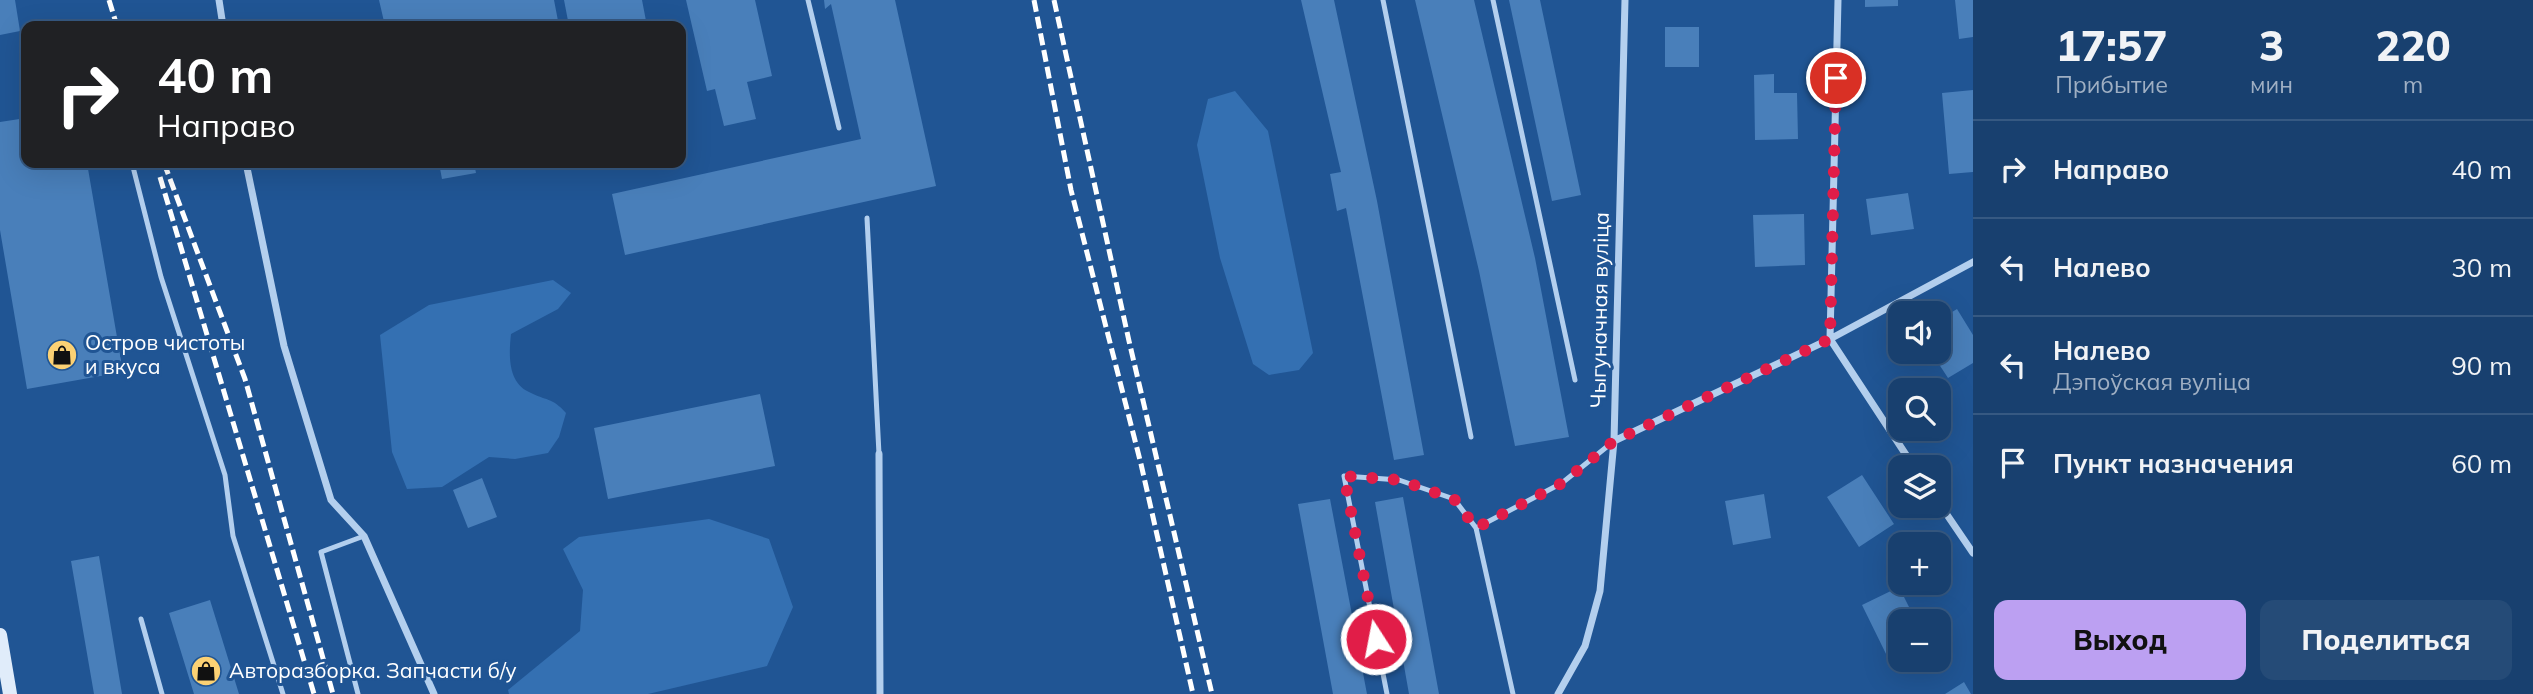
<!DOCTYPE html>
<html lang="ru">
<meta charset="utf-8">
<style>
:root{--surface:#18406f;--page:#254b77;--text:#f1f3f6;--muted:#9fafc3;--line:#365982;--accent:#bca0f2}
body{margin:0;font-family:Mulish,sans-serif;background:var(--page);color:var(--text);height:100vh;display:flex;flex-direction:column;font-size:26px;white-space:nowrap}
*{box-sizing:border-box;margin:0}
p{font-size:23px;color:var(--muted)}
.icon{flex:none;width:38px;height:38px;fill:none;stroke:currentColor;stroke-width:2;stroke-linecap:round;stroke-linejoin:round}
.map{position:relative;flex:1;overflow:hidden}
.drawer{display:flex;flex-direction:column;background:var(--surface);width:560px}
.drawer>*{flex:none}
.banner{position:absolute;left:21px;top:21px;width:665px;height:147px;border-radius:14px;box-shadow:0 7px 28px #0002,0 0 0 2px var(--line);background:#202124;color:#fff;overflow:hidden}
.buttons{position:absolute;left:1888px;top:301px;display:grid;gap:14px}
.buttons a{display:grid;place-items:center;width:63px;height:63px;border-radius:14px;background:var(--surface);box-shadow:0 7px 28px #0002,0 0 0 2px var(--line);font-size:35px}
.pin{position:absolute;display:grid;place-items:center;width:60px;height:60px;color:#fff;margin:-30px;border:4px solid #fff;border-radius:50%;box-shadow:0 2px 7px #0007}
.me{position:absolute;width:77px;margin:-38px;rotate:349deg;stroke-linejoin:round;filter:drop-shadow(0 0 5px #0008)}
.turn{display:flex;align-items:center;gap:24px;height:147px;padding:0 21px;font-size:32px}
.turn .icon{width:91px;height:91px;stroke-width:2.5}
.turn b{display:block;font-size:49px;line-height:60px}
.eta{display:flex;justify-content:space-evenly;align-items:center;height:119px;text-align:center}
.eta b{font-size:42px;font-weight:800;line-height:49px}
.action{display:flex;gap:14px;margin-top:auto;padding:14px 21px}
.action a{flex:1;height:80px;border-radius:14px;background:var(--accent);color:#111;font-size:28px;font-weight:800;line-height:80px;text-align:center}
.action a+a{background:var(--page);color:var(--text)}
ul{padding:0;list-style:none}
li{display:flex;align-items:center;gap:21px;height:98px;padding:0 21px;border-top:2px solid var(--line)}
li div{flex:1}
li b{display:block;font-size:26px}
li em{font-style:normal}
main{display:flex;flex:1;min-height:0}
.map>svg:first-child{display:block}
</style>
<main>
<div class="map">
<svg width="1973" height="694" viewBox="0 0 1973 694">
<rect width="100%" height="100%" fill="#205594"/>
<path fill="#3470b2" d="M1235 91 1268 131 1313 353 1299 370 1269 375 1253 364 1220 258 1197 145 1208 99Z
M553 280 571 293 558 309 511 334C509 353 507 382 529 392 546 401 552 397 566 413L559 437 548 453 515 459 489 457 442 487 407 489 392 452 380 335 429 305Z
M709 519 769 539 793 607 767 666 648 694H509L508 690 580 631 583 590 563 549 579 537Z"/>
<path fill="#497fba" d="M0 0H15L20 31 0 35Z
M379 0H554L559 26H385Z
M564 0H642L647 26H569Z
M686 0H755L772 76 747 82 756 119 724 126 715 89 707 91Z
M824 0H895L936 186 625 255 612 194 861 139 831 4 825 9Z
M1301 0H1334L1377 201 1424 455 1394 460 1346 208 1337 211 1330 174 1341 172Z
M1415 0H1474L1535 258 1569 437 1515 446 1479 271Z
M1509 0H1540L1581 195 1552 201Z
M1865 0H1898V6L1865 7Z
M1955 0H1973V37L1959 39Z
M1665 27H1699V67H1665Z
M1774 74V93H1797L1798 139 1755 140 1754 75Z
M1973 90V172L1949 174 1942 93Z
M26 118V163H87L123 372 27 389 0 230V122Z
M439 163H474L476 173 442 179Z
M1908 193 1914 229 1871 235 1866 199Z
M1804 214 1805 265 1755 267 1753 215Z
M1957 309 1973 335V363L1948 378 1931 352H1939V320Z
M760 394 775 466 608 499 594 428Z
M1862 475 1894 524 1859 547 1827 497Z
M482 478 497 517 468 528 453 490Z
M1764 494 1771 538 1733 545 1725 501Z
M1403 497 1439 694H1409L1375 502Z
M1330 499 1367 694H1333L1298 504Z
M99 556 122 694H94L71 561Z
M1899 587 1916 621H1900V652L1888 658 1862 605Z
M210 600 239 694H194L169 613Z
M1964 682 1971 694H1945Z"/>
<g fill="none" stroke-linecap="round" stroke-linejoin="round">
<path stroke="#b3cfee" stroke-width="5" d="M808 0 839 128
M1383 0 1471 437
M1493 0 1575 380
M132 163 161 277 225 475 233 536 283 694
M867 218 879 454
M1476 528 1513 694
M141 619 162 694
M358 694 321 552 364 536
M1387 694 1344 476 1399 480 1454 499 1476 528 1562 483 1614 441"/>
<path stroke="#b3cfee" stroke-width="7" d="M219 0 223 26
M1838 0 1830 339 1914 467
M246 163 284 346 331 500 364 536 434 694
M1614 441 1830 339 1973 262
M879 454 880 694
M1939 503 1973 553
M1558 694 1585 646 1600 591 1614 441 1625 0"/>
<path stroke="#e0ecfa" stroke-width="14" d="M0 635 10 694"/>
<path stroke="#fff" stroke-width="5" stroke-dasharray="12 5" stroke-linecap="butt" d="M109 0 117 26
M1034 0 1071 190 1141 464 1193 694
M1054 0 1129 341 1212 694
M164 163 245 379 333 694
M160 177 314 694"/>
</g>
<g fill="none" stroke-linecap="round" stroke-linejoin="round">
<path stroke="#e11d48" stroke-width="12" stroke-dasharray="0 21.6" d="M1376 639 1344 476 1399 480 1454 499 1476 528 1562 483 1614 441 1830 339 1836 78"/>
</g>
<defs>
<g id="shop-disc" transform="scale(1.575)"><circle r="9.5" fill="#fbd174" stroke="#205594"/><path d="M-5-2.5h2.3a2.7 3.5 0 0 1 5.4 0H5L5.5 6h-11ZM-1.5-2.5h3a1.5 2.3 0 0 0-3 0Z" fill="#111"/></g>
</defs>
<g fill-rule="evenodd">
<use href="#shop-disc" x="62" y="355"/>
<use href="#shop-disc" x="206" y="671"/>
</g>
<g text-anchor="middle" stroke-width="6" stroke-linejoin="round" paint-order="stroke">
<g font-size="21" fill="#fff" stroke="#205594">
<text transform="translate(1600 310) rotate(-89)" y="7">Чыгуначная вуліца</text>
</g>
<g font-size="21" fill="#fff" stroke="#205594" text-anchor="start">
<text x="85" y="350">Остров чистоты<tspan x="85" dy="24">и вкуса</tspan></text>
<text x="229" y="678">Авторазборка. Запчасти б/у</text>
</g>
</g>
</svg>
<div class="buttons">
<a><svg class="icon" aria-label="sound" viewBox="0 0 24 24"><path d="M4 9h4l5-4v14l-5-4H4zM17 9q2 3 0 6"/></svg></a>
<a><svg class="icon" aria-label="search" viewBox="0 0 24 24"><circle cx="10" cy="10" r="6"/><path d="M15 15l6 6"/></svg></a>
<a><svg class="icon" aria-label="layers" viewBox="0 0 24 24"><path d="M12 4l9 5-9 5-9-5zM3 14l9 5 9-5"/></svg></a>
<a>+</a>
<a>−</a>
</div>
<div class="pin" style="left:1836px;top:78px;background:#d93025"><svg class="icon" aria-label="arrive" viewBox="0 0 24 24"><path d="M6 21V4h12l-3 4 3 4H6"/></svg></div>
<svg class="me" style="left:1376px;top:639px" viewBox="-20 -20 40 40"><circle r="17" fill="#e11d48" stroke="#fff" stroke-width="3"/><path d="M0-11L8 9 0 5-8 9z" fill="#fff"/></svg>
<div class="banner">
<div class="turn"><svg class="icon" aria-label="right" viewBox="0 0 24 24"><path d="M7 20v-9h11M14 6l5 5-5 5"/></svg><div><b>40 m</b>Направо</div></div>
</div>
</div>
<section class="drawer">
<div class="eta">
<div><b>17:57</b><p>Прибытие</p></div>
<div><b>3</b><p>мин</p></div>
<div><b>220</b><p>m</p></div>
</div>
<ul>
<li><svg class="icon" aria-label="right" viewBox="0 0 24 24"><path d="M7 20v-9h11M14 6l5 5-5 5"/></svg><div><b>Направо</b></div><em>40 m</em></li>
<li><svg class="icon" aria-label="left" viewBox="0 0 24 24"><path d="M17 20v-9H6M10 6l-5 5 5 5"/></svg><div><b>Налево</b></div><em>30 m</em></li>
<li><svg class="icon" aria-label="left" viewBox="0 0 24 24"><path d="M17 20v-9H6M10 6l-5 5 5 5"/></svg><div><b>Налево</b><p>Дэпоўская вуліца</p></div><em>90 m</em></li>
<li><svg class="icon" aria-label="arrive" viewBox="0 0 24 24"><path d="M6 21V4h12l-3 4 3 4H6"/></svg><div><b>Пункт назначения</b></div><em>60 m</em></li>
</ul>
<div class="action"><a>Выход</a><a>Поделиться</a></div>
</section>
</main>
